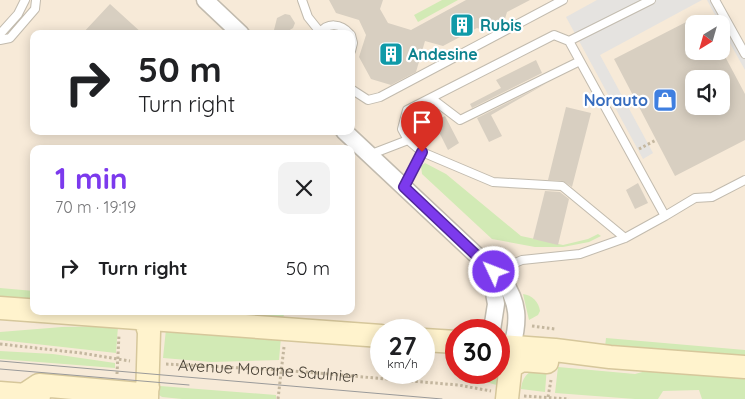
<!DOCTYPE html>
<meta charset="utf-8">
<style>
:root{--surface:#fff;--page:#f2f2f2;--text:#202124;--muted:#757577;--accent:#7c3aed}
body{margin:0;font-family:Quicksand,sans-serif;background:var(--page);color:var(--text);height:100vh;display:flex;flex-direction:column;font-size:19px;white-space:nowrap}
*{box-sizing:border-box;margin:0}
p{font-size:16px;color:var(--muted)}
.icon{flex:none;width:28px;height:28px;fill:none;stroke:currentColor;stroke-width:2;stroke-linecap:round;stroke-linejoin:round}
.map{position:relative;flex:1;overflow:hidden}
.drawer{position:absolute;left:30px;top:145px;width:325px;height:170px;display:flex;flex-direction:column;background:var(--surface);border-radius:10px;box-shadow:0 2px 12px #0003}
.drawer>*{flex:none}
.hud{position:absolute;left:30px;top:30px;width:325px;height:105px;border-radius:10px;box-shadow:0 2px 12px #0003;background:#fff;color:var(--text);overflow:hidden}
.needle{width:32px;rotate:217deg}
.tools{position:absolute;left:685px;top:15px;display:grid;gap:10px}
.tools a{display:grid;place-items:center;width:45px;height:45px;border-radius:10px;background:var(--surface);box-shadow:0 2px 12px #0003;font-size:25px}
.speed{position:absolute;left:370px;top:319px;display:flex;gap:10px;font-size:25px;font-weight:700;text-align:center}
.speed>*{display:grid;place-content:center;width:65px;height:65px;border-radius:50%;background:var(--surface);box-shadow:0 2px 12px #0003;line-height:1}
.speed small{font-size:12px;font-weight:400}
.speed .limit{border:8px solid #d22;background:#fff;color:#111}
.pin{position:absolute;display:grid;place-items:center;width:42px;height:42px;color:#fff;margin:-51px -21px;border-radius:50% 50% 50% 0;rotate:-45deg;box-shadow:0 0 5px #0007}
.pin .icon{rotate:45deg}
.me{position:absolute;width:55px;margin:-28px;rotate:313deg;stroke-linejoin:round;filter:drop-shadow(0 0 4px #0008)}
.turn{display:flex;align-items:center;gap:18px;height:105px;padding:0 25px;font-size:22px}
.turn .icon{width:65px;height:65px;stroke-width:2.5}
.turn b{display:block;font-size:35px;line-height:42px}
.round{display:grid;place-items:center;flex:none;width:52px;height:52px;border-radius:10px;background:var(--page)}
.overview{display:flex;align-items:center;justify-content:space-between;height:85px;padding:0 25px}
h1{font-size:30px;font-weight:800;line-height:38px;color:var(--accent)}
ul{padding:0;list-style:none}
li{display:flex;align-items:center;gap:15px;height:75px;padding:0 25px}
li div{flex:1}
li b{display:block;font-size:19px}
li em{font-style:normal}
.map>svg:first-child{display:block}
</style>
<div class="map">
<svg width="745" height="399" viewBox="0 0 745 399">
<rect width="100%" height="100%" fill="#f6f3ec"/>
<path fill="#f7ead8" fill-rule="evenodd" d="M0 0H745V399H0ZM694 24H721V51H694ZM34 34H351V131H34ZM694 79H721V106H694ZM34 149H351V311H34ZM381 330H424V372H381ZM456 330H499V372H456Z"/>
<path fill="#d2eab5" d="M442 0H458L418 22 414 15Z
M425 163 446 174 521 236 563 245 588 239 598 234 601 236 589 242 563 247H535L492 239 422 174 421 166Z
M0 288 34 291V301L0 298Z
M523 294C532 295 539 302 540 311L538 315 529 320Z
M160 311H265L284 313 283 322Z
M118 326 116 353 0 340V332L62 327Z
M166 329 281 337 279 360 211 362 163 358Z
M606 338 745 350V360L605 347Z
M0 351 53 354 115 363V368L0 359Z
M499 355 501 356 500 386 465 376V373L499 372Z
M547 366 545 392 521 389C523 373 532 369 547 366Z
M558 367 635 374 657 368 745 375V399H702L699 390 663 391 658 399H635L555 393Z
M160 386 276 395V399H182L162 397 159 395Z"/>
<path fill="#e5e3e0" d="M597 0H702L600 55 653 153 643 159 566 17Z
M707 0H716L745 49V70L721 27V24H720Z"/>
<path fill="#d8cfc1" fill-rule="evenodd" d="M329 0H383L380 9 388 23 411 30 466 0H530L507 12 504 22 487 31 477 28 443 46 425 41 416 72 391 85 371 79 359 57 366 35 359 20 336 13Z
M110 4 143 34H82Z
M285 14 290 15 295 23 293 28 285 33 274 30 277 18Z
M694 18V51H721V49L745 94V140L675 176 614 59ZM694 79H721V106H694Z
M536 60 542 73 472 108 470 104 501 88 496 80Z
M547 83 491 115 502 136 489 142 477 118Z
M566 107 591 113 572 187 563 181 548 180Z
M445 116 459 143 448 150 434 122Z
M638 183 648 203 635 209 626 190Z
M545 191 560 192 569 199 558 245 533 239Z"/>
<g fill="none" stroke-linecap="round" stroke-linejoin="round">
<g stroke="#c2bbae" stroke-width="10">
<path id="lane" d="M302 0 308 17 320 32
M715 0 745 54
M0 34 18 14 25 0
M319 34C327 22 341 23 350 34
M351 35 353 43 351 51
M0 40 10 38 35 9 36 0
M569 41 651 0
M351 89 368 100 380 97 563 0
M431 98 460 120 580 61
M408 140 422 152
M369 155 408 140 402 129 407 110 554 35 569 41 665 216 625 238 580 254 522 260 494 272
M404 187 422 152 493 182 562 186 625 238
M665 216 695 198 712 197 745 180"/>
</g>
<g stroke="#c2bbae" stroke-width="19">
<path id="street" d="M205 0 241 34
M344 131 503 280C519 303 519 320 512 347
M492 330 496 304 494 293 503 280"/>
</g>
<g stroke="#d6c79b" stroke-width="25">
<path id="secondary" d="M0 308 381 336
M145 319 149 332 147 399
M424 340 456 342
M499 346 555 350 610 357 745 367
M510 367 522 360 547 362
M0 393 39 396
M24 395 39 385 140 394 148 387
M507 399 512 353"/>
</g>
<g stroke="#c4b79f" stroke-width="3" stroke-dasharray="2.5 2.5" stroke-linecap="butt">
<path d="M639 149 656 140"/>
<path d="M532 326 555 329"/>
<path d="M0 344 81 353 130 361"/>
<path id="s1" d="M166 364 281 370 458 385 491 391"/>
<path d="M117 374 119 335"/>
<path d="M524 396 569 399"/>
<path d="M548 397 551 380"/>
<path d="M278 399 284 347"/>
</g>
<use href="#lane" stroke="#fff" stroke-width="8"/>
<use href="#street" stroke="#fff" stroke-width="16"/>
<use href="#secondary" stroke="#fff3cd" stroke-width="22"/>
<path stroke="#9a9a9a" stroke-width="1" d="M0 361 442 399
M0 369 189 385"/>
</g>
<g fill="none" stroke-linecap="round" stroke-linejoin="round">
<g stroke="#51269a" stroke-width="12">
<path id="route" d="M422 152 404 187 494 272"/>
</g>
<use href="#route" stroke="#7c3aed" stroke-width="9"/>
</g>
<defs>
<g id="building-square" transform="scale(1.25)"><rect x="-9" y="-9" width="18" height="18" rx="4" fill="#0f9aa8" stroke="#fff"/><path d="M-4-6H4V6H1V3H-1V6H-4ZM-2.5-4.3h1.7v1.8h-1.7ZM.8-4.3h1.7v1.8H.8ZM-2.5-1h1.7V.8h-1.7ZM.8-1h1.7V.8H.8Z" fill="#fff"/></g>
<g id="shop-square" transform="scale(1.25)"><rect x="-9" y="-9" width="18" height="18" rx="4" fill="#3f7fe0" stroke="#fff"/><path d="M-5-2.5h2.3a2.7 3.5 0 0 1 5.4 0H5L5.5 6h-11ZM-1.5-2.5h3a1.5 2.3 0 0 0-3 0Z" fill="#fff"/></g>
</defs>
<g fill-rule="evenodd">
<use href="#building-square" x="462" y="25"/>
<use href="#building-square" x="391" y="54"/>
<use href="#shop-square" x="665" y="100"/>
</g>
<g text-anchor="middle" stroke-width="4.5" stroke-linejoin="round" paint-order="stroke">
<g font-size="16" font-weight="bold" fill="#0d838f" stroke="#fff" text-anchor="start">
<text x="480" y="31">Rubis</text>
<text x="408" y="60">Andesine</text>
</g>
<g font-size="16" font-weight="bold" fill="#366cbe" stroke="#fff" text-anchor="end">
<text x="648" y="106">Norauto</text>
</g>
<g font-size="16" fill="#4b4439" stroke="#fff">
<text dy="6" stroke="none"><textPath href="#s1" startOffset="102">Avenue Morane Saulnier</textPath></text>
</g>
</g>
</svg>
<div class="tools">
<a><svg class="needle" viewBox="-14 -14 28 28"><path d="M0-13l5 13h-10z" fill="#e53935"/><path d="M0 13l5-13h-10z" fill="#757577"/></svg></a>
<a><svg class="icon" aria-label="sound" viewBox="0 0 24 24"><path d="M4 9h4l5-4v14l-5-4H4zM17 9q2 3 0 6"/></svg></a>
</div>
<div class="speed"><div>27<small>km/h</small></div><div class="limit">30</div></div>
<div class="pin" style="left:422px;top:152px;background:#d93025"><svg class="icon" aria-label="arrive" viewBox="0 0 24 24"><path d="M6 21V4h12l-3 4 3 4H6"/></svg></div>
<svg class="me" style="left:494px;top:272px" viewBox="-20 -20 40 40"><circle r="17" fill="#7c3aed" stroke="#fff" stroke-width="3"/><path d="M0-11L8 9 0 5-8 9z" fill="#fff"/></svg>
<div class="hud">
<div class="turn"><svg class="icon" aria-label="right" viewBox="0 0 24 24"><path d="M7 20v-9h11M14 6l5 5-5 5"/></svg><div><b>50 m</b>Turn right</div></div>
</div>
<section class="drawer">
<div class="overview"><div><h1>1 min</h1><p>70 m · 19:19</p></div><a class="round"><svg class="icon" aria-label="close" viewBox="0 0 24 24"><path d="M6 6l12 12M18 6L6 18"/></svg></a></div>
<ul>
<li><svg class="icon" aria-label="right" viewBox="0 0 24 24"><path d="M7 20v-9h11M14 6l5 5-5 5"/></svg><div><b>Turn right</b></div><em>50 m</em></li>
</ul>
</section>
</div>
